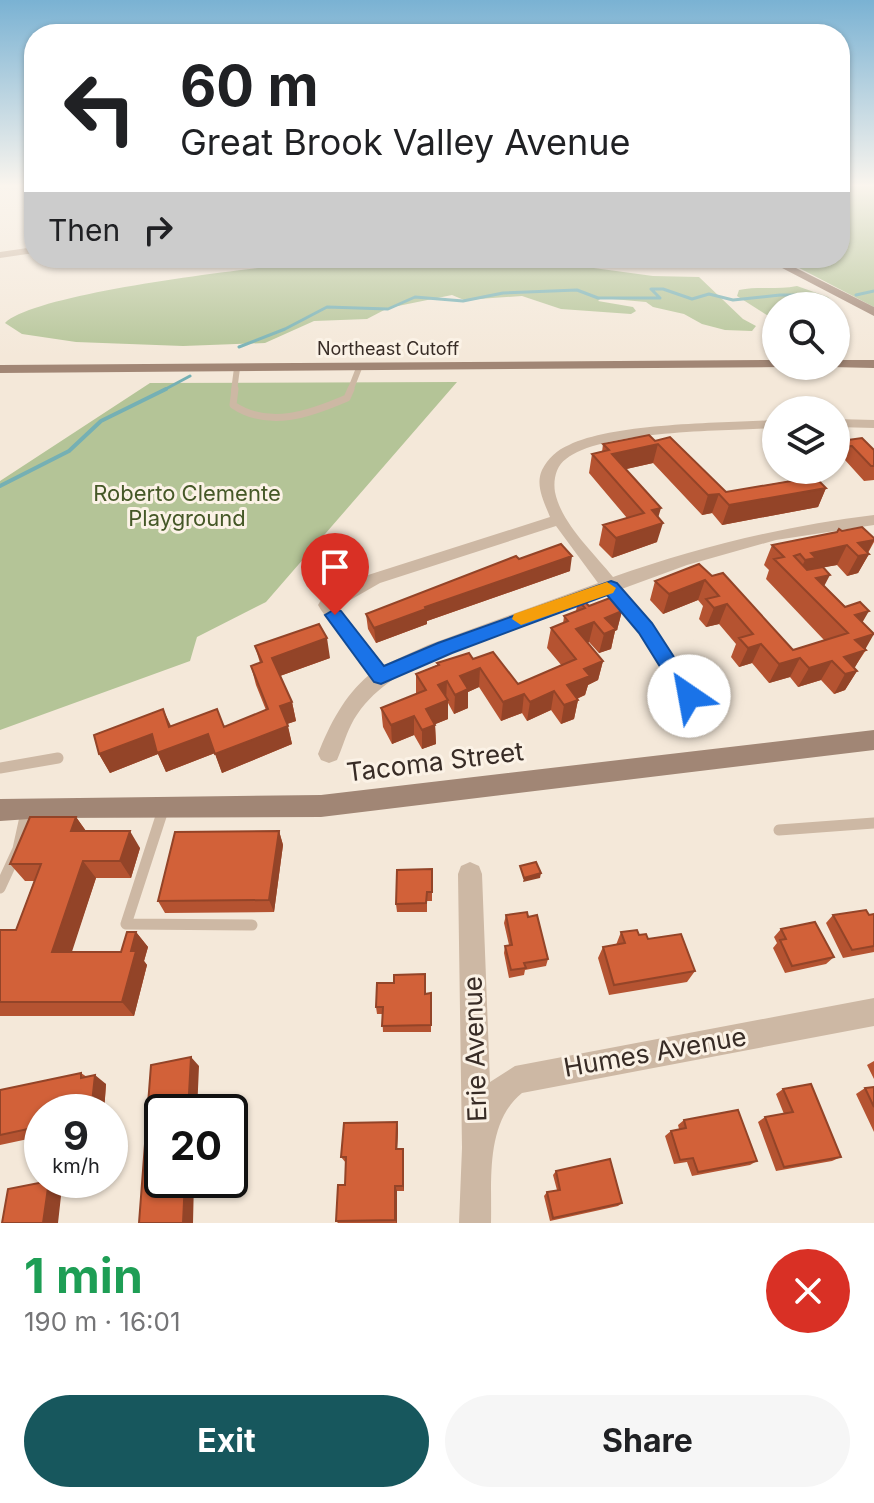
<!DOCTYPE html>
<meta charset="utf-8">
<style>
:root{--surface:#fff;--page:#f6f6f6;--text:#202124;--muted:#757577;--accent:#17575d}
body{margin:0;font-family:Inter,sans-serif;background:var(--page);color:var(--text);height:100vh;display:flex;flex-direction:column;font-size:30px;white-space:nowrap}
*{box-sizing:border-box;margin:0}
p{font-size:26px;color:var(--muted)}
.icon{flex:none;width:44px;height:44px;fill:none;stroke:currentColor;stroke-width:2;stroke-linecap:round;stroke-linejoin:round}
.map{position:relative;height:1223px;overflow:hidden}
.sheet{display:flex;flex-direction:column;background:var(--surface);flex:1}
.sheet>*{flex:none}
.hud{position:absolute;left:24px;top:24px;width:826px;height:244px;border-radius:32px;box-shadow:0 2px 6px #0004;background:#fff;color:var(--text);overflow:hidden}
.tools{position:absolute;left:762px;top:292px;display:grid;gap:16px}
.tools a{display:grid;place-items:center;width:88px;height:88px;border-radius:50%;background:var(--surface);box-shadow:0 2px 6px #0004;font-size:40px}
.speed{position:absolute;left:24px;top:1094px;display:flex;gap:16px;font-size:40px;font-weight:700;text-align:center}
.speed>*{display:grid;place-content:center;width:104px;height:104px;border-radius:50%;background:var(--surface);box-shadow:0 2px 6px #0004;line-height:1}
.speed small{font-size:20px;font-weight:400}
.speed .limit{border:4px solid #111;border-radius:12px;background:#fff;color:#111}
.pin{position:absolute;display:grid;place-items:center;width:68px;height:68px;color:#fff;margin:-82px -34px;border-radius:50% 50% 50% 0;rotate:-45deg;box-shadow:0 0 8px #0007}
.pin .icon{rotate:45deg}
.me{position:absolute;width:88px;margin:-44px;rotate:327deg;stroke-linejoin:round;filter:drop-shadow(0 0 6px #0008)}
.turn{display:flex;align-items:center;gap:28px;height:168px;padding:0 24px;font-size:36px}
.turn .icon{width:104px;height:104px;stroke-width:2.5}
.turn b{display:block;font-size:56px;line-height:68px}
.then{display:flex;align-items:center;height:76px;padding:0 24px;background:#0003;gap:16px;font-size:30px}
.round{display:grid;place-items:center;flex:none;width:84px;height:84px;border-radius:42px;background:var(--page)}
.summary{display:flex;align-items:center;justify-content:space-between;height:136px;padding:0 24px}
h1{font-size:48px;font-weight:700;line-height:60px;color:#1e9e55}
.cta{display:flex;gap:16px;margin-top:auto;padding:16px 24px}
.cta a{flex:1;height:92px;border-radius:48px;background:var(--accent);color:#fff;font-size:32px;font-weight:700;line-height:92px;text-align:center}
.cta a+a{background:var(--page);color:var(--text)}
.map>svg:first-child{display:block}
</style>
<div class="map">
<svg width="874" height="1223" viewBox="0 0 874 1223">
<rect width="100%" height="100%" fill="#f4e8d9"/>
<path fill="#b4c497" d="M840 186H874V307L780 258H840Z
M410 259 564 264 653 276 699 277 743 319 756 326 752 331 725 330 702 324 684 314 653 307 646 302 601 298 598 301 633 307 636 311 631 314 561 309 522 296 464 300 452 295 388 308 367 319 314 321 265 343 183 346 76 342 22 334 5 323C35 292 265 266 317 262 348 260 379 260 410 259Z
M797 286 828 297 835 305 776 306V316L770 317 737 296 739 290C758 286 777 290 797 286Z
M457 382 266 602 197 637 190 661 0 730V481L150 383Z"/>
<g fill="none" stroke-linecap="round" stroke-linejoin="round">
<path stroke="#75b0b4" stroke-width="3" d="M856 295 874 291
M239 347 285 329 327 307 388 309 415 297 463 301 503 293 577 290 598 298H660L651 289H663L692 299 709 294 733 300 780 295H810L825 300
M162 391 190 376"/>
<path stroke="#75b0b4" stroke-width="4" d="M0 486 69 451 101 421 166 389"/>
<path stroke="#cdb8a4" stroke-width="6" d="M234 391 237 368
M350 391 359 368"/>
<path stroke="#cdb8a4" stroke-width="7" d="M235 389 233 405C269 429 310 414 347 398L351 389
M767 424 776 434"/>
<path stroke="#cdb8a4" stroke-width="9" d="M611 587 645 628 689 696"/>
<path stroke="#cdb8a4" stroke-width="11" d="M0 768 58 758
M164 807 126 924 252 925
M779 830 874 823
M0 888 18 849 27 808"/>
<path fill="#cdb8a4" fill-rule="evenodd" d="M34 247V253L0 258V252Z
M836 419 874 420V428L836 427Z
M776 420V428C727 431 603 430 566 459 556 466 553 480 555 492 561 523 594 553 613 577 698 547 784 526 874 515V525L776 540 687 565 426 661C395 676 367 694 351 725 345 737 342 749 337 760L329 763 321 760 318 754C330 724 344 696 369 675L321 610 318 605 321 600 368 575 550 517C544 502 535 485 542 470 548 458 557 450 569 445 614 423 723 423 776 420ZM556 526 598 583 428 645 384 665 338 607 380 583Z
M470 862 479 866 482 874 490 1082 515 1066 874 998V1026L522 1093C485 1123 492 1181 491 1223H459L462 1148 458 874 461 866Z"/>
<path fill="#a18675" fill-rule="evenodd" d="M763 258H776L874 307V316Z
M776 360V366L781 367 0 373V365Z
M836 360H874V368L831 367 836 366Z
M874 730V750L321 817 44 818 0 821V799L321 795Z"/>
</g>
<path fill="#b55331" d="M836 436 874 450V480L864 481 845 460 836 461Z
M655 441 726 492 794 480 786 470H822L819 480 826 488 818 507 722 525 712 513 702 515 653 463 626 469 658 518 657 542 612 558 599 545 603 525 627 518 589 473 592 454 602 452 603 444Z
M842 531 874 538V542L868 553 869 554 858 573 847 576 837 565 824 567V586L862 622 866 650 854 668 857 671 845 690 834 694 821 680 798 687 790 677 769 683 752 663 739 667 731 657 736 644 719 624 706 627 699 619 703 606 698 600 663 614 650 600 655 581 699 564 793 650 824 640 766 579 769 570 764 565 772 545Z
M519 559 570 571 427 621V624L376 643 368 629 366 614Z
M578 600 589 606 622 611 617 630 615 631 611 649 599 653 589 642 587 643 603 661 598 680 588 685 585 695 577 699 578 700 574 719 561 724 551 710 527 721 522 713 501 721 479 687 468 692V708L454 714 448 703V719L435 724 436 744 422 749 414 735 392 744 383 727 381 708 416 694V674L437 665V663L473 659 518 684 562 666 547 648 551 628 563 624 564 616 576 611Z
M255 646 330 658 280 676 292 702 296 721 287 724 292 744 222 773 215 753 166 772 158 754 110 773 99 754 171 726 224 727 266 710 256 685 251 666 260 663Z
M76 817 86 831 140 848 131 878H96L71 952H121L136 932 148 947 144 961 147 965 134 1016H0V930H16L34 881H25L10 864Z
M279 831 283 845 274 912 165 913 158 901Z
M432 869V901H427V912H397L396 904Z
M874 914V952L843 958 826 923 833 915Z
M506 915 528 917 548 959 546 966 525 970 524 975 509 978 504 953 505 946 509 945 504 923Z
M781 929 834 957 826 964 785 973 773 948 777 943 774 937Z
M621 932 639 935 648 939 695 971 687 982 609 995 598 958 603 947 616 945Z
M431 993V1032H383L382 1014H377L376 1007 425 994Z
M874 1061V1079L867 1065Z
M81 1073 87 1077 106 1084 104 1112H42V1136L0 1145V1090Z
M874 1087V1132L856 1094 865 1088Z
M783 1089 841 1157 832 1161 776 1171 758 1122 765 1117 784 1114 776 1094Z
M684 1120 757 1161 750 1165 692 1176 687 1162 674 1164 665 1136 671 1131 679 1129 678 1125Z
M397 1122 398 1129 397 1149 404 1156V1191H397V1223H338L336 1221 345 1185 346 1163 341 1157Z
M556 1171 622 1203 618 1206 550 1221 544 1196 547 1192 557 1190 553 1175Z"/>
<path fill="#934428" d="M658 444 653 463 609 473 612 454Z
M826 488 818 507 722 525 729 505Z
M719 494 712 513 702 515 708 495Z
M661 508 656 525 663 523 657 542 612 558 616 538 652 510Z
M874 540 867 554H869L858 573 847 576 858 556V543Z
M847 545 837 565 810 570 796 579 805 560 811 553Z
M572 556 570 571 427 621V624L376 643 374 628 425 607Z
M830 575 820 594 816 578Z
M705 580 698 600 663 614 669 594Z
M727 604 719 624 706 627 714 608Z
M622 611 617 630 615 631 611 649 599 653 604 634 605 618Z
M869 611 858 630 855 615Z
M594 622 589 642 572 649 576 629Z
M874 634 854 669 838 667 855 640Z
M327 638 330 658 277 677 272 658Z
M761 644 752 663 739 667 748 648Z
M800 658 790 677 769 683 779 664Z
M603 661 598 680 588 685 585 695 563 704 567 685 584 669Z
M832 661 821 680 798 687 809 668Z
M480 668 479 687 468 692V708L454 714 455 695 460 676Z
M857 671 845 690 834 694 845 674Z
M447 681 446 701 438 685Z
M554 691 551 710 527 721 530 702Z
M524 694 522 713 501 721 503 702Z
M448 700V719L426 728V709Z
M578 700 574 719 561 724 564 705Z
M292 702 296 721 284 725 280 706Z
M163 709 172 728 208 734 215 753 166 772 158 754 110 773 99 754 169 727Z
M414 716V735L392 744 391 725Z
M435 725 436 744 422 749V730Z
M288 726 292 744 222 773 215 754Z
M76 817 88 834 71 831Z
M130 831 140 848 131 878 120 861Z
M279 831 283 845 274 912 269 900Z
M83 861 96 878 67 967 52 952Z
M541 873 540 878 523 882 524 878Z
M136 932 148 947 144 961 147 965 134 1016 122 1002 131 951Z
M191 1057 199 1066 197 1112H188Z
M95 1075 106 1084 104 1112H91Z
M397 1122 398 1129 397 1156 396 1149Z
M403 1149 404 1156V1191L403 1186Z
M185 1180H194L193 1223H183Z
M49 1181 62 1187 58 1223H43Z
M395 1186 397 1191V1223L395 1220Z"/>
<path fill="#d26139" stroke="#934428" stroke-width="2" d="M649 435 655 441 670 437 726 492 815 477 826 488 729 505 719 494 708 495 658 444 612 454 661 508 652 510 663 523 616 538 603 525 644 513 592 454 609 450 603 444Z
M843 435 848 440 862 438 874 450V466H871L852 446 836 447V436Z
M804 470H822L823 471 806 472Z
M862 527 874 538V540L858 543 869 554 858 556 847 545 811 553 816 558 805 560 800 554 794 556 807 570 823 567 830 575 816 578 845 607 860 602 869 611 855 615 874 634 855 640 866 650 844 657 857 671 845 674 832 661 809 668 800 658 779 664 761 644 748 648 739 638 753 634 727 604 714 608 706 599 719 596 705 580 669 594 655 581 699 564 712 576 723 573 793 650 848 633 774 559 784 557 772 545 837 532 839 529 842 531Z
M561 544 572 556 425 607 426 609 374 628 366 614 516 556 519 559Z
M581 598 589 606 610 598 622 611 605 618 616 629 604 634 594 622 576 629 603 661 584 669 590 676 567 685 578 700 564 705 554 691 530 702 524 694 503 702 480 668 460 676 468 689 455 695 447 681 438 685 448 700 426 709 435 725 422 730 414 716 391 725 381 708 426 690 416 674 439 665 437 663 469 653 473 659 493 652 518 684 576 659 551 628 568 621 564 616 585 608 578 600Z
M319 624 327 638 272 658 292 702 280 706 288 726 215 754 208 734 157 753 152 734 99 754 94 735 163 709 169 727 217 709 224 727 268 709 251 666 262 662 255 646Z
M30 817H76L71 831H130L120 861H83L52 952H121L127 932H136L131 951H136L122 1002H0V930H16L41 864H10Z
M279 831 269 900 158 901 175 832Z
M536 862 541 873 524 878 520 866Z
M432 869V892H427L426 903 396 904 397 870Z
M866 910 869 915 874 914V946L852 950 833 915Z
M527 912 528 917 537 915 548 959 524 963 526 968 511 970 505 946 512 945 506 915Z
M815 922 834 957 792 966 780 940 786 939 781 929Z
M637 930 639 935 646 934 648 939 681 934 695 971 614 985 603 947 625 943 621 932Z
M425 974V994L431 993V1025L382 1026 383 1007H376L377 983H394V975Z
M191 1057 188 1112H162V1180H185L183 1223H139L151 1065Z
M81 1073V1078L95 1075 91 1112H42V1126L0 1135V1090Z
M811 1084 841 1157 784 1167 765 1117 793 1112 783 1089Z
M874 1087V1107L865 1088Z
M738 1110 757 1161 698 1172 693 1158 680 1160 671 1131 686 1128 684 1120Z
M397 1122 396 1149H403V1186H395V1220L336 1221 338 1185H345L346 1157H341L344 1123Z
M610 1159 622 1203 553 1218 547 1192 560 1190 556 1171Z
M49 1181 43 1223H2L8 1189Z"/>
<linearGradient id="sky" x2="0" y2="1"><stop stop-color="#7ab2d3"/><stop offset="0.52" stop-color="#faf5ee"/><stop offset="1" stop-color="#faf5ee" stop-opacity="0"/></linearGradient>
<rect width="874" height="357" fill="url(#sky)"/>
<path fill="#1a73e8" stroke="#114b97" stroke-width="2" d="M611 581 617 583 652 623 696 691 699 696 696 702H682L639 633 607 595 452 653 381 684 374 682 325 615 335 609 341 611 384 666 438 643Z"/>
<path fill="#f59e0b" d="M607 582 616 588 613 593 521 625 512 619 514 614Z"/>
<g text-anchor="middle" stroke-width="6" stroke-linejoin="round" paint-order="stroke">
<g font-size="18" fill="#382c26" stroke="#fbf2e6">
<text x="388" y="355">Northeast Cutoff</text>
</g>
<g font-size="22" fill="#455827" stroke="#fbf2e6">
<text x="187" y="501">Roberto Clemente<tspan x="187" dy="25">Playground</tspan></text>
</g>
<g font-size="26" fill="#382c26" stroke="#fbf2e6">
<text transform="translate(435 762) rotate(-7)" y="9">Tacoma Street</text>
<text transform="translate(475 1049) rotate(-92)" y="9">Erie Avenue</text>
<text transform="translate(655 1052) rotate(-10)" y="9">Humes Avenue</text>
</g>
</g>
</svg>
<div class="tools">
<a><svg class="icon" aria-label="search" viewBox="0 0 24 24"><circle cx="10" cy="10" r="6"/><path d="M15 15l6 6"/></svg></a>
<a><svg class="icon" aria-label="layers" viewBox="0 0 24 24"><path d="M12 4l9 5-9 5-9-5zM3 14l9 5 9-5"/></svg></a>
</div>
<div class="speed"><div>9<small>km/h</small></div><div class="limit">20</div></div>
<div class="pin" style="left:335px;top:615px;background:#d93025"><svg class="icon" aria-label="arrive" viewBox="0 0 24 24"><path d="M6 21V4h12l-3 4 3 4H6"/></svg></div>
<svg class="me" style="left:689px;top:696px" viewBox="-20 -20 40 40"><circle r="19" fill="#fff"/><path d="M0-13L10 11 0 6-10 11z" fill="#1a73e8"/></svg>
<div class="hud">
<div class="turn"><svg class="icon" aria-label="left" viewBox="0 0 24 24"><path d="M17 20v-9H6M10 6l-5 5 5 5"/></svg><div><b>60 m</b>Great Brook Valley Avenue</div></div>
<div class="then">Then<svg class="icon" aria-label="right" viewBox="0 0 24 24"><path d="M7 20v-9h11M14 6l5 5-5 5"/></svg></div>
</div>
</div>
<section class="sheet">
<div class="summary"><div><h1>1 min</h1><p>190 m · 16:01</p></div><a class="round" style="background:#d93025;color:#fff"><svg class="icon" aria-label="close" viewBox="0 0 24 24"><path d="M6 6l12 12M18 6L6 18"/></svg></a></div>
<div class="cta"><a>Exit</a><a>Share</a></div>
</section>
